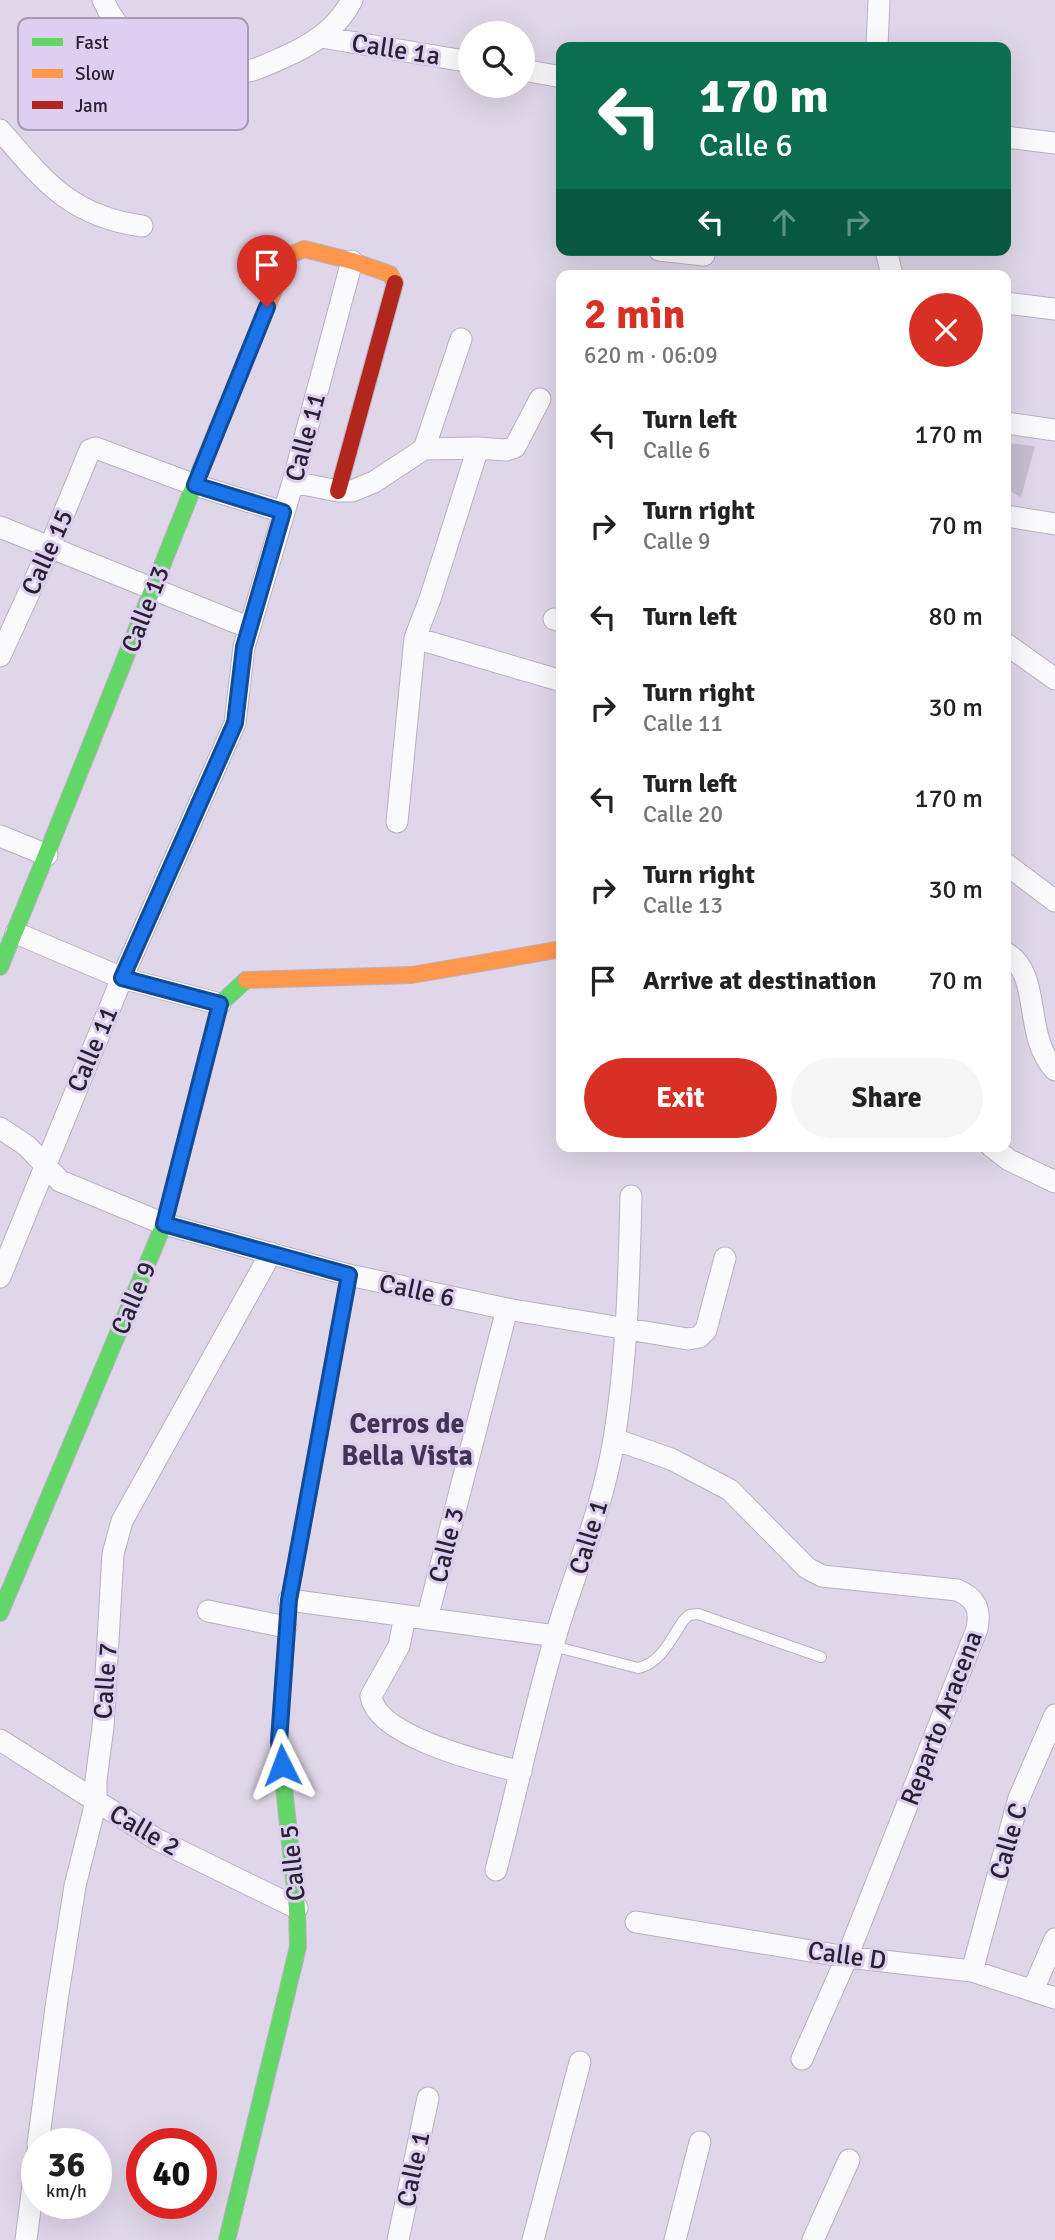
<!DOCTYPE html>
<meta charset="utf-8">
<style>
:root{--surface:#fff;--page:#f6f6f6;--text:#222;--muted:#767676;--accent:#d93025}
body{margin:0;font-family:Signika,sans-serif;background:var(--page);color:var(--text);height:100vh;display:flex;flex-direction:column;font-size:26px;white-space:nowrap}
*{box-sizing:border-box;margin:0}
p{font-size:23px;color:var(--muted)}
.icon{flex:none;width:38px;height:38px;fill:none;stroke:currentColor;stroke-width:2;stroke-linecap:round;stroke-linejoin:round}
.map{position:relative;flex:1;overflow:hidden}
.details{position:absolute;left:556px;top:270px;width:455px;height:882px;display:flex;flex-direction:column;background:var(--surface);border-radius:14px;box-shadow:0 7px 28px #0002}
.details>*{flex:none}
.hud{position:absolute;left:556px;top:42px;width:455px;height:214px;border-radius:14px;box-shadow:0 7px 28px #0002;background:#0b6e4f;color:#fff;overflow:hidden}
.tools{position:absolute;left:458px;top:21px;display:grid;gap:14px}
.tools a{display:grid;place-items:center;width:77px;height:77px;border-radius:50%;background:var(--surface);box-shadow:0 7px 28px #0002;font-size:35px}
.speed{position:absolute;left:21px;top:2128px;display:flex;gap:14px;font-size:35px;font-weight:700;text-align:center}
.speed>*{display:grid;place-content:center;width:91px;height:91px;border-radius:50%;background:var(--surface);box-shadow:0 7px 28px #0002;line-height:1}
.speed small{font-size:18px;font-weight:400}
.speed .limit{border:10px solid #d22;background:#fff;color:#111}
.pin{position:absolute;display:grid;place-items:center;width:60px;height:60px;color:#fff;margin:-72px -30px;border-radius:50% 50% 50% 0;rotate:-45deg;box-shadow:0 0 7px #0007}
.pin .icon{rotate:45deg}
.me{position:absolute;width:77px;margin:-38px;rotate:357deg;stroke-linejoin:round;filter:drop-shadow(0 0 5px #0008)}
.turn{display:flex;align-items:center;gap:24px;height:147px;padding:0 28px;font-size:32px}
.turn .icon{width:91px;height:91px;stroke-width:2.5}
.turn b{display:block;font-size:49px;line-height:60px}
.lanes{display:flex;align-items:center;height:66px;padding:0 28px;background:#0003;justify-content:center;gap:35px;direction:ltr}
.lanes .off{opacity:.35}
.round{display:grid;place-items:center;flex:none;width:74px;height:74px;border-radius:37px;background:var(--page)}
.summary{display:flex;align-items:center;justify-content:space-between;height:119px;padding:0 28px}
h1{font-size:42px;font-weight:700;line-height:52px;color:var(--accent)}
.action{display:flex;gap:14px;margin-top:auto;padding:14px 28px}
.action a{flex:1;height:80px;border-radius:42px;background:var(--accent);color:#fff;font-size:28px;font-weight:700;line-height:80px;text-align:center}
.action a+a{background:var(--page);color:var(--text)}
ul{padding:0;list-style:none}
li{display:flex;align-items:center;gap:21px;height:91px;padding:0 28px}
li div{flex:1}
li b{display:block;font-size:26px}
li em{font-style:normal}
.map>svg:first-child{display:block}
</style>
<div class="map">
<svg width="1055" height="2240" viewBox="0 0 1055 2240">
<rect width="100%" height="100%" fill="#dfd6e9"/>
<path fill="#c6bdd1" d="M1006 443 1035 446 1021 497 1006 489Z"/>
<g fill="none" stroke-linecap="round" stroke-linejoin="round">
<g stroke="#b8b1c0" stroke-width="12">
<path id="lane" d="M553 1646 638 1668C660 1664 671 1639 683 1621L689 1615 698 1614 821 1657"/>
</g>
<g stroke="#b8b1c0" stroke-width="23">
<path id="street" d="M103 0C128 55 191 87 249 71 261 68 273 62 284 57 312 45 338 28 352 0
M321 37 471 62
M877 47 879 0
M523 70 562 77
M0 130C44 181 70 216 142 226
M1006 137 1055 143
M659 250 704 255
M886 250 892 275
M1006 303 1055 309
M1006 423 1055 430
M478 448 506 450 515 447 540 399
M424 449 461 339
M293 482 338 491H352L374 482 424 449 478 448 430 599 415 638 397 822
M1006 516 1055 524
M0 527 250 628
M554 619 562 621
M415 638 562 681
M1006 644 1055 679
M0 656 50 547 90 450 96 448 195 485 283 512
M0 836 47 855
M1006 864 1055 901
M16 933 122 978 220 1004
M1006 953C1043 975 1022 1034 1055 1070
M0 1128 27 1146 60 1181 164 1224 349 1275 507 1309 688 1339 699 1337 706 1330 725 1258
M991 1146 1009 1160 1055 1182
M0 1277 122 978 235 723 244 647 293 482 352 261
M614 1439 671 1459 730 1490 807 1568 822 1576 957 1590C976 1598 981 1609 977 1629L847 1957 802 2059
M289 1600 556 1636
M208 1611 286 1627
M405 1616 399 1646 371 1696C376 1737 486 1763 521 1772
M427 1619 507 1309
M0 1740 156 1839 297 1908
M496 1870C516 1793 533 1714 555 1638 575 1571 603 1508 614 1439 627 1359 629 1277 631 1196
M636 1922 847 1957 972 1971 1055 1998
M972 1971 1019 1798 1055 1715
M1033 1990 1055 1939
M38 2144 57 2000 75 1886 96 1802V1780L103 1727 113 1554 122 1521 271 1253
M26 2240 37 2154
M398 2240 428 2098
M533 2240 580 2062
M675 2240 700 2142
M813 2240 849 2160"/>
</g>
<g stroke="#b8b1c0" stroke-width="18">
<path id="fast" d="M0 967C75 788 144 608 217 429
M0 1613 164 1224 220 1004 246 980
M227 2240 298 1947 297 1908 279 1741 287 1630"/>
</g>
<g stroke="#b8b1c0" stroke-width="18">
<path id="slow" d="M217 429 288 256 304 249 352 261 390 274 395 283
M246 980 412 975 562 949
M287 1630 289 1600 349 1275"/>
</g>
<g stroke="#b8b1c0" stroke-width="18">
<path id="jam" d="M338 491 395 283"/>
</g>
<use href="#lane" stroke="#faf9fc" stroke-width="10"/>
<use href="#street" stroke="#faf9fc" stroke-width="21"/>
<use href="#fast" stroke="#63d668" stroke-width="16"/>
<use href="#slow" stroke="#ff974d" stroke-width="16"/>
<use href="#jam" stroke="#b3261e" stroke-width="16"/>
</g>
<g fill="none" stroke-linecap="round" stroke-linejoin="round">
<g stroke="#114b97" stroke-width="18">
<path id="route" d="M267 307 195 485 283 512 244 647 235 723 122 978 220 1004 164 1224 349 1275 289 1600 279 1741 282 1765"/>
</g>
<use href="#route" stroke="#1a73e8" stroke-width="12"/>
</g>
<g text-anchor="middle" stroke-width="6" stroke-linejoin="round" paint-order="stroke">
<g font-size="26" fill="#28222f" stroke="#decef1">
<text transform="translate(396 49) rotate(9)" y="9">Calle 1a</text>
<text transform="translate(305 437) rotate(-75)" y="9">Calle 11</text>
<text transform="translate(47 552) rotate(-66)" y="9">Calle 15</text>
<text transform="translate(145 609) rotate(-69)" y="9">Calle 13</text>
<text transform="translate(92 1049) rotate(-67)" y="9">Calle 11</text>
<text transform="translate(417 1290) rotate(12)" y="9">Calle 6</text>
<text transform="translate(133 1298) rotate(-67)" y="9">Calle 9</text>
<text transform="translate(588 1537) rotate(-73)" y="9">Calle 1</text>
<text transform="translate(446 1545) rotate(-76)" y="9">Calle 3</text>
<text transform="translate(105 1681) rotate(-86)" y="9">Calle 7</text>
<text transform="translate(941 1718) rotate(-69)" y="9">Reparto Aracena</text>
<text transform="translate(145 1830) rotate(30)" y="9">Calle 2</text>
<text transform="translate(1008 1841) rotate(-74)" y="9">Calle C</text>
<text transform="translate(292 1863) rotate(-96)" y="9">Calle 5</text>
<text transform="translate(847 1955) rotate(8)" y="9">Calle D</text>
<text transform="translate(413 2169) rotate(-78)" y="9">Calle 1</text>
</g>
<g font-size="28" font-weight="bold" fill="#423551" stroke="#decef1">
<text x="407" y="1433">Cerros de<tspan x="407" dy="32">Bella Vista</tspan></text>
</g>
</g>
<rect x="18" y="18" width="230" height="112" rx="10" fill="#decef1" stroke="#a79ab7" stroke-width="2"/>
<rect x="32" y="38" width="31" height="8" fill="#63d668"/>
<rect x="32" y="69" width="31" height="9" fill="#ff974d"/>
<rect x="32" y="101" width="31" height="8" fill="#b3261e"/>
<g font-size="19" fill="#28222f">
<text x="75" y="49">Fast</text>
<text x="75" y="80">Slow</text>
<text x="75" y="112">Jam</text>
</g>
</svg>
<div class="tools">
<a><svg class="icon" aria-label="search" viewBox="0 0 24 24"><circle cx="10" cy="10" r="6"/><path d="M15 15l6 6"/></svg></a>
</div>
<div class="speed"><div>36<small>km/h</small></div><div class="limit">40</div></div>
<div class="pin" style="left:267px;top:307px;background:#d93025"><svg class="icon" aria-label="arrive" viewBox="0 0 24 24"><path d="M6 21V4h12l-3 4 3 4H6"/></svg></div>
<svg class="me" style="left:282px;top:1765px" viewBox="-20 -20 40 40"><path d="M0-17L14 15 0 8-14 15z" fill="#1a73e8" stroke="#fff" stroke-width="4"/></svg>
<div class="hud">
<div class="turn"><svg class="icon" aria-label="left" viewBox="0 0 24 24"><path d="M17 20v-9H6M10 6l-5 5 5 5"/></svg><div><b>170 m</b>Calle 6</div></div>
<div class="lanes"><svg class="icon" aria-label="left" viewBox="0 0 24 24"><path d="M17 20v-9H6M10 6l-5 5 5 5"/></svg><svg class="icon off" aria-label="ahead" viewBox="0 0 24 24"><path d="M12 20V5M6 11l6-6 6 6"/></svg><svg class="icon off" aria-label="right" viewBox="0 0 24 24"><path d="M7 20v-9h11M14 6l5 5-5 5"/></svg></div>
</div>
<section class="details">
<div class="summary"><div><h1>2 min</h1><p>620 m · 06:09</p></div><a class="round" style="background:#d93025;color:#fff"><svg class="icon" aria-label="close" viewBox="0 0 24 24"><path d="M6 6l12 12M18 6L6 18"/></svg></a></div>
<ul>
<li><svg class="icon" aria-label="left" viewBox="0 0 24 24"><path d="M17 20v-9H6M10 6l-5 5 5 5"/></svg><div><b>Turn left</b><p>Calle 6</p></div><em>170 m</em></li>
<li><svg class="icon" aria-label="right" viewBox="0 0 24 24"><path d="M7 20v-9h11M14 6l5 5-5 5"/></svg><div><b>Turn right</b><p>Calle 9</p></div><em>70 m</em></li>
<li><svg class="icon" aria-label="left" viewBox="0 0 24 24"><path d="M17 20v-9H6M10 6l-5 5 5 5"/></svg><div><b>Turn left</b></div><em>80 m</em></li>
<li><svg class="icon" aria-label="right" viewBox="0 0 24 24"><path d="M7 20v-9h11M14 6l5 5-5 5"/></svg><div><b>Turn right</b><p>Calle 11</p></div><em>30 m</em></li>
<li><svg class="icon" aria-label="left" viewBox="0 0 24 24"><path d="M17 20v-9H6M10 6l-5 5 5 5"/></svg><div><b>Turn left</b><p>Calle 20</p></div><em>170 m</em></li>
<li><svg class="icon" aria-label="right" viewBox="0 0 24 24"><path d="M7 20v-9h11M14 6l5 5-5 5"/></svg><div><b>Turn right</b><p>Calle 13</p></div><em>30 m</em></li>
<li><svg class="icon" aria-label="arrive" viewBox="0 0 24 24"><path d="M6 21V4h12l-3 4 3 4H6"/></svg><div><b>Arrive at destination</b></div><em>70 m</em></li>
</ul>
<div class="action"><a>Exit</a><a>Share</a></div>
</section>
</div>
